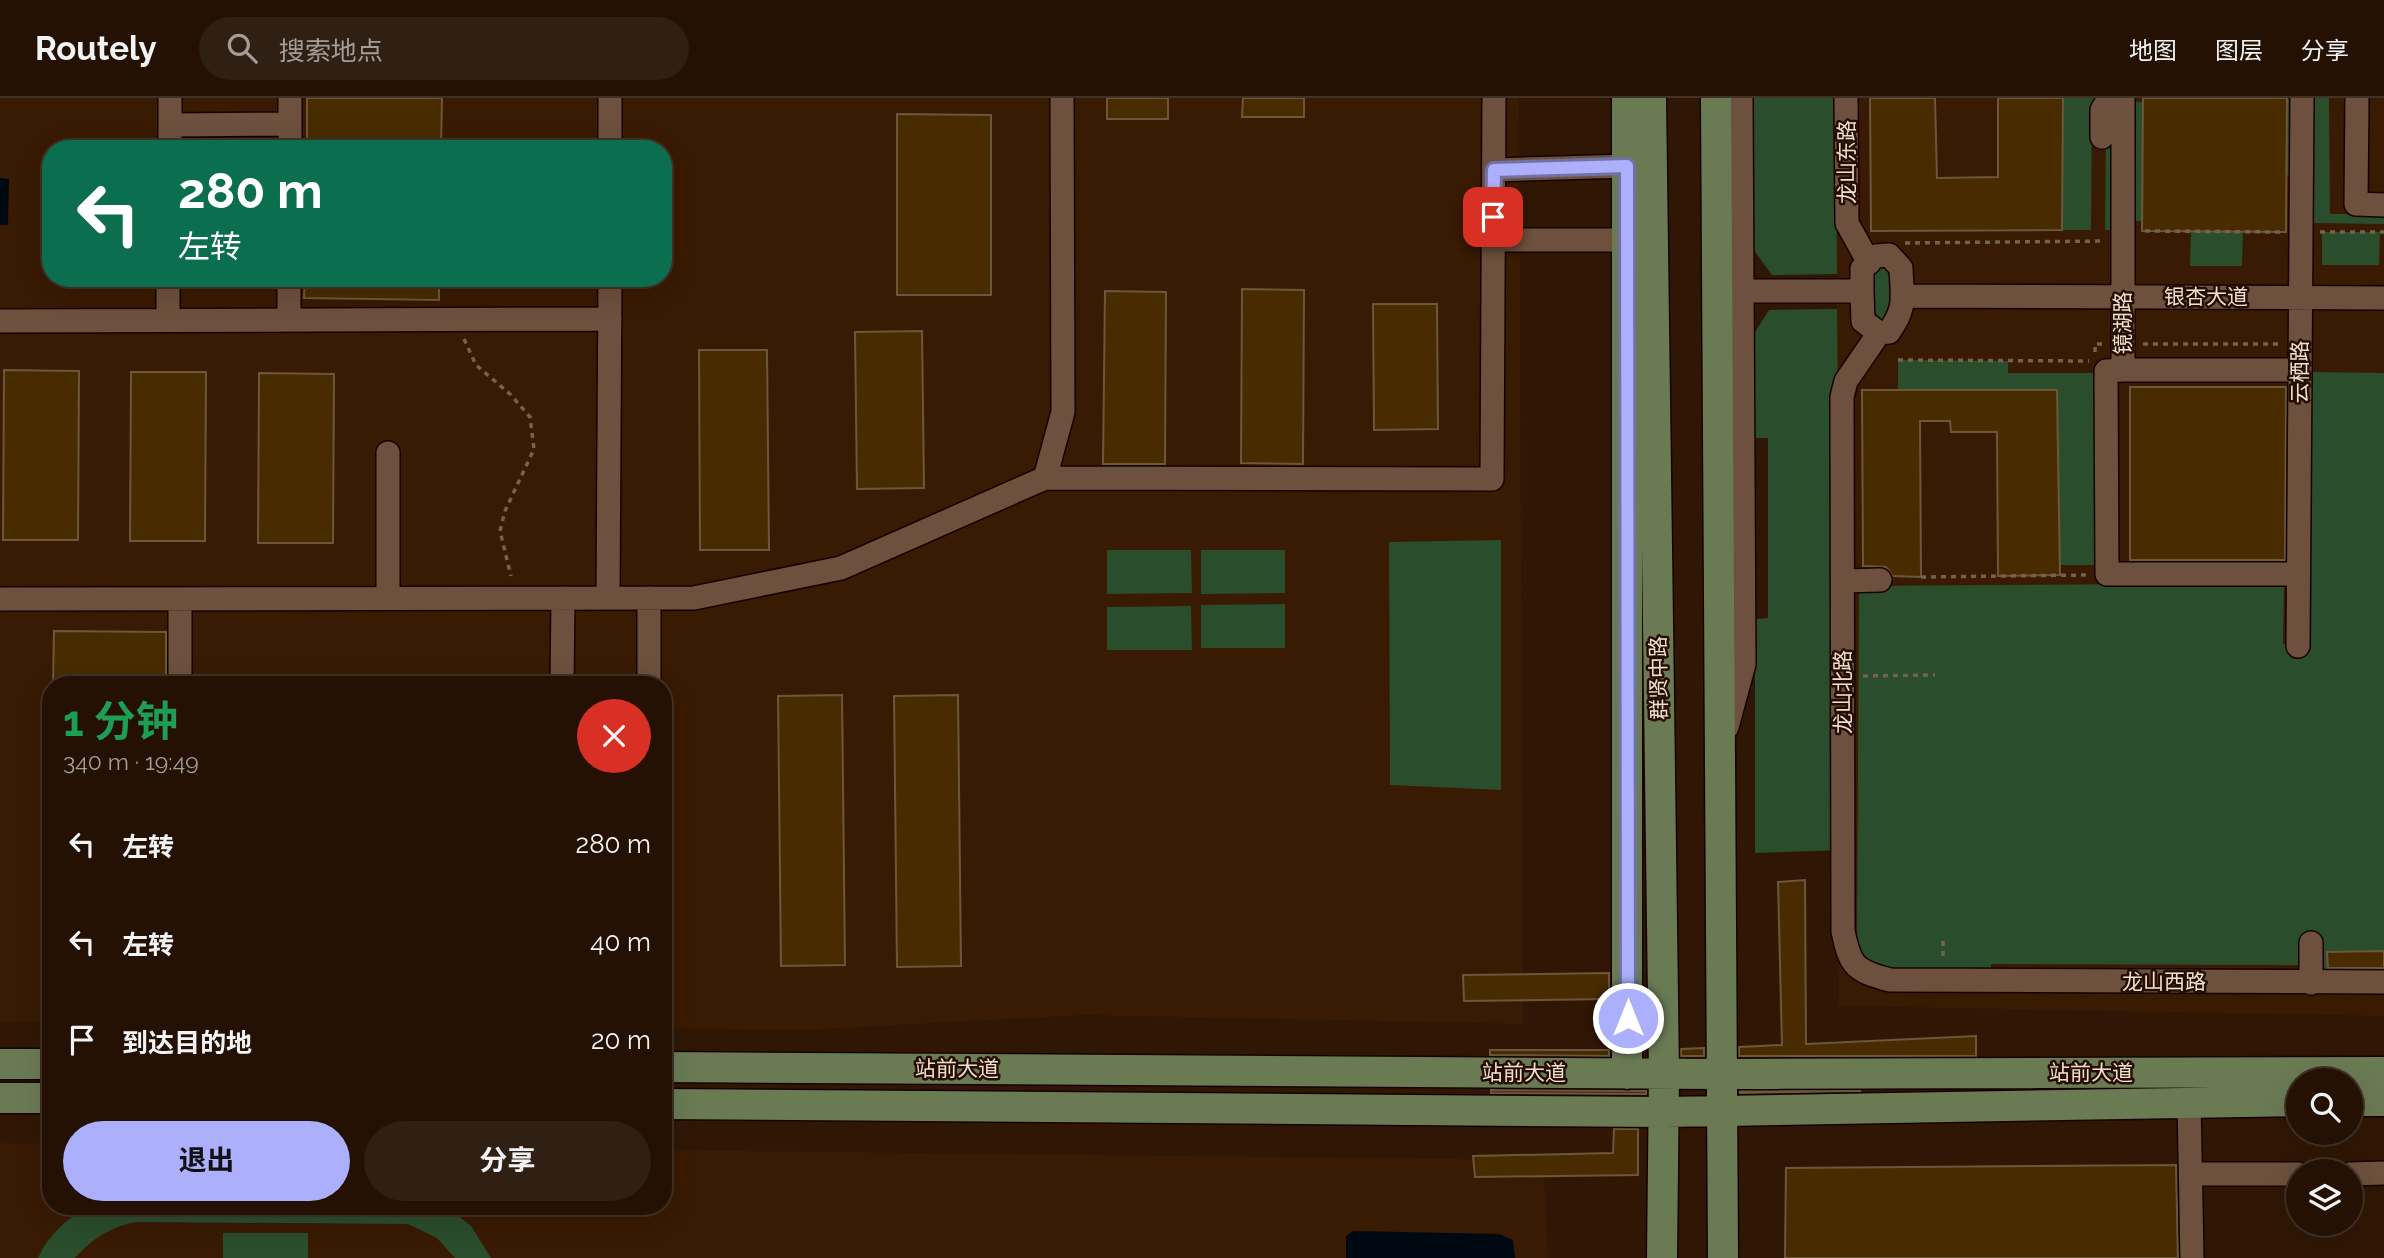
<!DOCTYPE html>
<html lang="zh">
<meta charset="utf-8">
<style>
:root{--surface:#241104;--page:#301f13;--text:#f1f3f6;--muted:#a39d9a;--line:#413126;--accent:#acaffb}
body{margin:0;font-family:Raleway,"Noto Sans SC",sans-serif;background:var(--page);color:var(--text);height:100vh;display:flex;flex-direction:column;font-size:26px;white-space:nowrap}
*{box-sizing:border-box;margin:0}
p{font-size:23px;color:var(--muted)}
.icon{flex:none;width:38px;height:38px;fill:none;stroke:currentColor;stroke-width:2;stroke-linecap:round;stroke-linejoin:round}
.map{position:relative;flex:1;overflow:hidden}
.details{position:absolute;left:42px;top:578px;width:630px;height:539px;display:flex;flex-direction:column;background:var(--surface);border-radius:28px;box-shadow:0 7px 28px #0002,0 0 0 2px var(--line)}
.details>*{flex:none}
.guide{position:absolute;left:42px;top:42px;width:630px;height:147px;border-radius:28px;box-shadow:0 7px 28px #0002,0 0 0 2px var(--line);background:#0b6e4f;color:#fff;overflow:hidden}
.buttons{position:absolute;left:2286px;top:970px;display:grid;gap:14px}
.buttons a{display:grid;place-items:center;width:77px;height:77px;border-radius:50%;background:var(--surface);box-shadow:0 7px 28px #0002,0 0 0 2px var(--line);font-size:35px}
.pin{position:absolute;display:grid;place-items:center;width:60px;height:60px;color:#fff;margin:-30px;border-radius:14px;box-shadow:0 4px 10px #0006}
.me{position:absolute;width:77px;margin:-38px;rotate:0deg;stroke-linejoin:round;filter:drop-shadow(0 0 5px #0008)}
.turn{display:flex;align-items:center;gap:24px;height:147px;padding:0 21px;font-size:32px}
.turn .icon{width:91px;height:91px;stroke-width:2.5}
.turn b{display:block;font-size:49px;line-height:60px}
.round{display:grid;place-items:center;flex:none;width:74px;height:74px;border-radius:37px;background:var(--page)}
.head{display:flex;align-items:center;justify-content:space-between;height:119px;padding:0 21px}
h1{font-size:42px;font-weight:700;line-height:52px;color:#1e9e55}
.button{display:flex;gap:14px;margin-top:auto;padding:14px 21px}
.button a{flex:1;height:80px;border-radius:42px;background:var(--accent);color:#111;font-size:28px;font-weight:700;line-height:80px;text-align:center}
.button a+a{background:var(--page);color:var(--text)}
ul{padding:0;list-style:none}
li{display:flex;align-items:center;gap:21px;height:98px;padding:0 21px}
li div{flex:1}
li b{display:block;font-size:26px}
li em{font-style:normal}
header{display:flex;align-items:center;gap:42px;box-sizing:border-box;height:98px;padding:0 35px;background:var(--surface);border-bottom:2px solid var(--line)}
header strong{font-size:33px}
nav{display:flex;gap:38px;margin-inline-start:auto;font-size:24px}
.search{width:490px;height:63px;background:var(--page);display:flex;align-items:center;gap:18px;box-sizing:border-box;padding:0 24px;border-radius:38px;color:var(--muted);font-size:26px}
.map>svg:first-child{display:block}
</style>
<header>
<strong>Routely</strong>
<div class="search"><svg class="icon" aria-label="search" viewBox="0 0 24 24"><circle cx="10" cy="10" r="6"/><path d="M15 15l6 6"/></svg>搜索地点</div>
<nav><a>地图</a><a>图层</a><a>分享</a></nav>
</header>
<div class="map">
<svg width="2384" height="1160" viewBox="0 0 2384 1160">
<rect width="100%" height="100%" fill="#301705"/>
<path fill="#391a03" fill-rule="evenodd" d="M0 0H1519L1523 926 1084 917 804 932 663 930V586H51V925L0 924ZM51 51H663V180H51Z
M1836 0H2384V918L1839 908Z
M0 1045 51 1046V1108H663V1052L1543 1062 1548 1160H0Z"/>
<path fill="#2a4d2c" d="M1752 0H1836L1837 176 1772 177 1753 151Z
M2063 0H2100L2092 12 2091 132H2062Z
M2314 0H2329L2330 116H2384V126L2313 125Z
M2287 1H2297V77H2287Z
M2130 3 2143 4 2142 123H2129Z
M2106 15H2116L2114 132H2105Z
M2191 133H2243L2242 168H2190Z
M2322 134H2380L2379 167H2322Z
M1878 164 1891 172 1892 219 1887 228 1875 219 1874 173Z
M1837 211 1843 752 1755 755V521L1768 520V340H1754L1752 239 1769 212Z
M1898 262 2008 263V275H2097V467H2060L2057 292H1898Z
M2309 274 2384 275V853L2328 854V872L2301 867 1991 866V873L1891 872 1876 868 1858 854 1857 840 1859 488 2284 485 2283 546 2298 548Z
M1501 442V692L1390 687 1389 444Z
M1107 452H1191L1192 495 1107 496Z
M1201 452H1285V495L1201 496Z
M1285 506V550H1201V507Z
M1191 508 1192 552H1107V509Z
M88 1108H446L471 1128 491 1160H455L437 1140 408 1126 135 1124C109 1130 93 1140 75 1160H38C48 1137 67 1121 88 1108Z
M223 1135H308V1160H223Z"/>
<path fill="#000911" d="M0 80 9 81 8 127H0Z
M1353 1133 1499 1136 1513 1142 1515 1160H1346V1138Z"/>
<path fill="#482c00" stroke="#6c573c" stroke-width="2" d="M307 0H442L441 51H307Z
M1107 0H1168V21H1107Z
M1243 0H1304V19H1242Z
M1870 0H1935L1937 80 1998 79V0H2063L2062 132 1871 133Z
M2143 0H2287L2286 134 2142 133Z
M897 16 991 17V197H897Z
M305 180H439V202L304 200Z
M1242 191 1304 192 1303 366 1241 365Z
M1105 193 1166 194 1165 366H1103Z
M1373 206H1437L1438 331 1374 332Z
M922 233 924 390 857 391 855 234Z
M699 252H767L769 452H700Z
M4 272 79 273 78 442H3Z
M131 274H206L205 443H130Z
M259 275 334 276 333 445H258Z
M2130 289H2286L2285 462H2130Z
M1862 292H2057L2060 477 1998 478 1997 334H1951L1950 323H1920L1921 479 1893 478 1886 469 1863 468Z
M54 533 166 534V586H53Z
M842 597 845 867 781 868 778 598Z
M958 597 961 868 897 869 894 598Z
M1805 782 1806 946 1976 938V958H1739V949L1782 947 1778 784Z
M2384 853V870H2328L2327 854Z
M1609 875V901L1464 903 1463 877Z
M1704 950V958H1681V951Z
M1490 952H1609V958L1490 957Z
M1491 992 1646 993V996L1491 995Z
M1740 993H1861L1740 995Z
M1614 1031H1638V1077L1475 1079 1473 1058 1613 1055Z
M2176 1067 2178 1160H1785L1786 1070Z"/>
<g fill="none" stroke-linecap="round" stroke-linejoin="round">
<g stroke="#160300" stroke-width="26">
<path id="minor" d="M1846 0 1847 125 1869 165
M2123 0V272L2106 273 2107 476H2298
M2357 0 2356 106 2384 107
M170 27 290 26
M2102 39V12L2109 0
M170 51V0
M290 51V0
M610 51V0
M1494 72 1627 68
M1493 142H1627
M1742 193H1862V171L1875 158 1889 157 1901 170C1902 200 1907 208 1889 234L1879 235 1863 223 1862 193
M1902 198 2384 200
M168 222V180
M289 222V180
M0 223 610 221
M1879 235 1846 283 1842 299 1843 833C1850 868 1855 873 1890 882L2384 884
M2123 272H2300
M388 355V500
M1045 380 1492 381 1494 0
M1843 483 1880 482
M608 500 610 180
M0 501 694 500 841 470 1045 380 1063 314 1062 0
M2298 548 2302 0
M180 586V501
M562 586 563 500
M649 586V500
M1727 629 1744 566 1741 0
M2311 845V885
M2189 1003 2192 1160
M2192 1076H2298
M2350 1076 2384 1075"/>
</g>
<g stroke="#160300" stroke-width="33">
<path id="major" d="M1627 0V976
M1651 0 1664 976 1662 1160
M1716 0 1723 1160
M0 966H51
M663 969 1721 976 2384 974
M0 1000H51
M2350 1003H2384
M663 1006 1664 1014 2298 1003"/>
</g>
<path stroke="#766050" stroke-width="3.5" stroke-dasharray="5 5" stroke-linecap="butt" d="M2145 133 2281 134
M2320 134H2384
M1905 145 2104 143
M464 241 476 267 511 297 530 319 534 351 505 413 500 433 511 478
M2143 246H2278
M2095 254V246H2103
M1898 262 2089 263
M1921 479 2087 477
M1863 578 1935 577
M1943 843V860"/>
<use href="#minor" stroke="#6d503d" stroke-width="23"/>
<use href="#major" stroke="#6a7b54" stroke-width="30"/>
</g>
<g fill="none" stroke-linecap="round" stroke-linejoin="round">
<g stroke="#7072a3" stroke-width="18">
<path id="route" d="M1493 119 1494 72 1627 68 1628 920"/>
</g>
<use href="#route" stroke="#acaffb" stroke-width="12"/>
</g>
<g text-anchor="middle" stroke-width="5" stroke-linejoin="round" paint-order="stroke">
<g font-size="21" fill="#f0ded3" stroke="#250e00">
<text transform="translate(1847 64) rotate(-90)" y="7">龙山东路</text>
<text x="2206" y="206">银杏大道</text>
<text transform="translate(2123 225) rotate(-90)" y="7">镜湖路</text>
<text transform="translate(2300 274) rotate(-90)" y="7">云栖路</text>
<text transform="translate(1659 580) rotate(-91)" y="7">群贤中路</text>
<text transform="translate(1843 594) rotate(-90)" y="7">龙山北路</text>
<text x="2164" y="891">龙山西路</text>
<text x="957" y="978">站前大道</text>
<text x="1524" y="982">站前大道</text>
<text x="2091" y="982">站前大道</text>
</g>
</g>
</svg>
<div class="buttons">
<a><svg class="icon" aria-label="search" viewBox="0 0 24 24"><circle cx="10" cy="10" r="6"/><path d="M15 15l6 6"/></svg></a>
<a><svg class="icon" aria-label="layers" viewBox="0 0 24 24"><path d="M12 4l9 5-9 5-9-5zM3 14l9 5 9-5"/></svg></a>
</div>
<div class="pin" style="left:1493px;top:119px;background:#d93025"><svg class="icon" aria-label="arrive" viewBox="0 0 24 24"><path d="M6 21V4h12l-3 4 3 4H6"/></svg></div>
<svg class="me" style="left:1628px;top:920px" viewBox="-20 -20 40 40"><circle r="17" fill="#acaffb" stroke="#fff" stroke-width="3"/><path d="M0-11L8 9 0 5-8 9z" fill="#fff"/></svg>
<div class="guide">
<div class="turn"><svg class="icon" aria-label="left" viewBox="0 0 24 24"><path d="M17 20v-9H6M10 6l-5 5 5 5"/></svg><div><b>280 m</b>左转</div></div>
</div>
<section class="details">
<div class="head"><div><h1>1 分钟</h1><p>340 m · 19:49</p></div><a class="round" style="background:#d93025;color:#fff"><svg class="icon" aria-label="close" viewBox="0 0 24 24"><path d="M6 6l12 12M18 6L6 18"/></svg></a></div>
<ul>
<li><svg class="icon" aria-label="left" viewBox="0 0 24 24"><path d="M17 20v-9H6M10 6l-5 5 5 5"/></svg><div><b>左转</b></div><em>280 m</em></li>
<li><svg class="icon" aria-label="left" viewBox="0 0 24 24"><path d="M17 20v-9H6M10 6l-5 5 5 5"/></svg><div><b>左转</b></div><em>40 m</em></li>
<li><svg class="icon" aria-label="arrive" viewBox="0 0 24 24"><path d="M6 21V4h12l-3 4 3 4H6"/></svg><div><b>到达目的地</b></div><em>20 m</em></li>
</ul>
<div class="button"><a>退出</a><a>分享</a></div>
</section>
</div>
